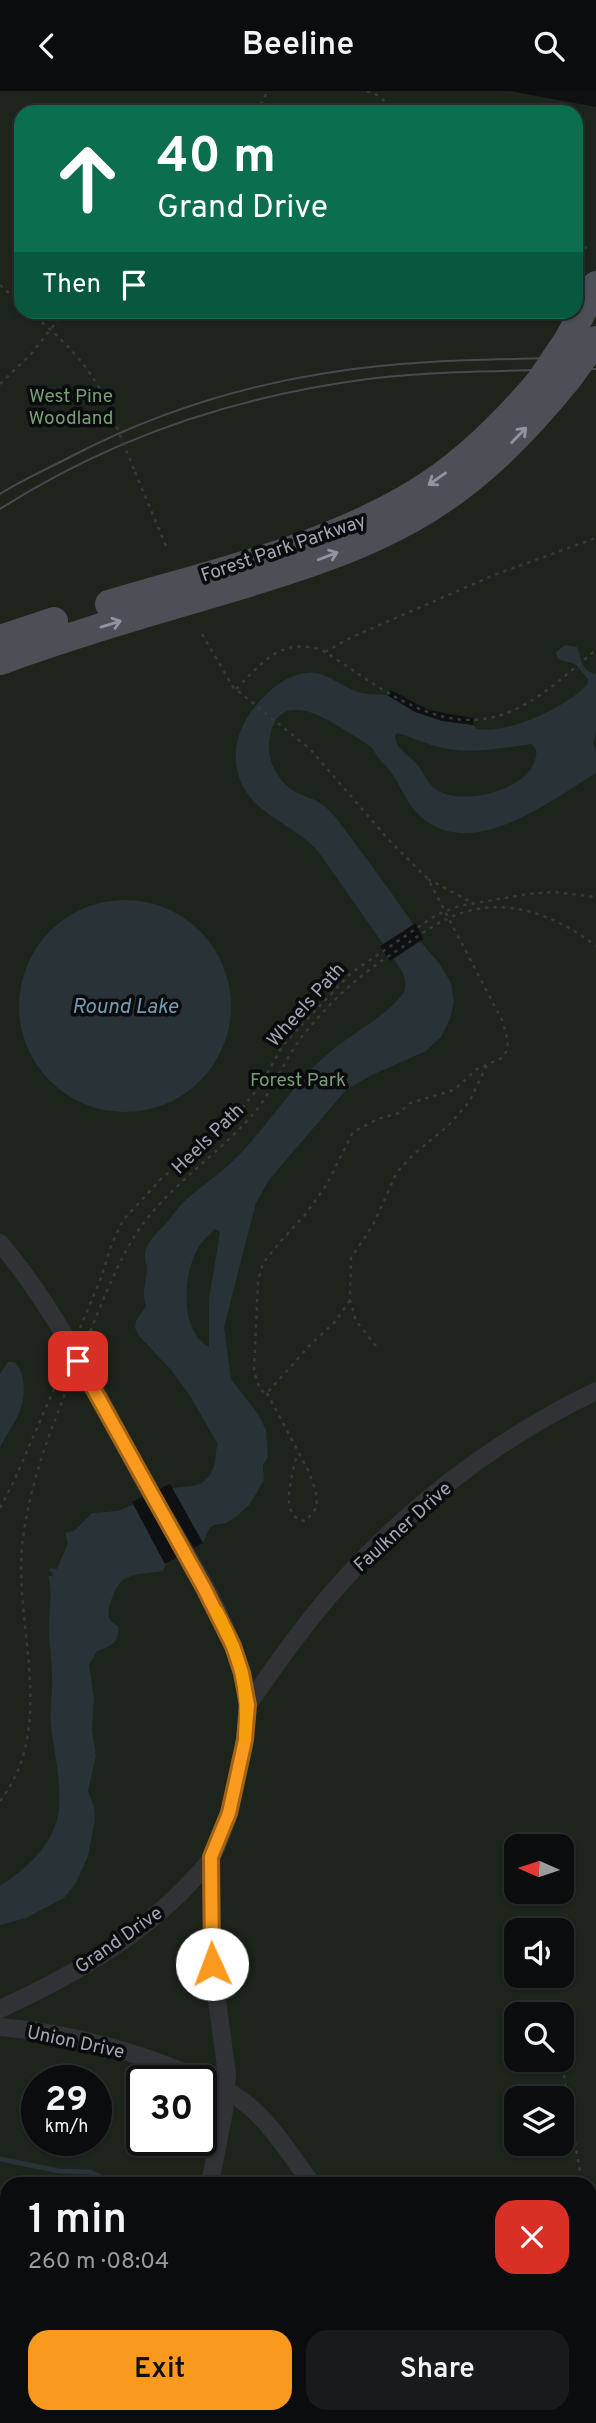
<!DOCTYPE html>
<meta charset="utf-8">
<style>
:root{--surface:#0b0c0d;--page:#191a1b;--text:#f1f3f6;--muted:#9a9b9d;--line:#2b2c2e;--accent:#f99a1f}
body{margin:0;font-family:Overpass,sans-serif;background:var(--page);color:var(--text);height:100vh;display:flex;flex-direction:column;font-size:26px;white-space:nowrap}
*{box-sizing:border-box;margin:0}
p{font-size:23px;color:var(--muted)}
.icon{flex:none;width:38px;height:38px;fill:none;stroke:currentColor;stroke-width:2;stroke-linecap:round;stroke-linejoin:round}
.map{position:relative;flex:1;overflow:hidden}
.sheet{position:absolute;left:0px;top:2086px;width:597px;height:247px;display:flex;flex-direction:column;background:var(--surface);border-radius:21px 21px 0 0;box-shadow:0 2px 5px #0004,0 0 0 2px var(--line)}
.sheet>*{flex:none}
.banner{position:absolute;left:14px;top:14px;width:569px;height:214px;border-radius:21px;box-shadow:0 2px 5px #0004,0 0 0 2px var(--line);background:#0b6e4f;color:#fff;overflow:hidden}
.needle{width:46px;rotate:273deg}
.tools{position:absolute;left:504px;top:1743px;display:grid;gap:14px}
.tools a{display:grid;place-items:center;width:70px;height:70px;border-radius:14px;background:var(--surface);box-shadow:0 2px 5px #0004,0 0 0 2px var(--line);font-size:35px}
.speed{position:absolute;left:21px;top:1974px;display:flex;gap:14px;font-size:35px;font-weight:700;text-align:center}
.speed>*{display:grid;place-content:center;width:91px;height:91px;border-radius:50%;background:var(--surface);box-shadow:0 2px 5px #0004,0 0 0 2px var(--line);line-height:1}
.speed small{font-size:18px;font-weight:400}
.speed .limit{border:4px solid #111;border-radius:10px;background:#fff;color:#111}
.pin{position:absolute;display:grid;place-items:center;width:60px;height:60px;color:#fff;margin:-30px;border-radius:14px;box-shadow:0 4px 10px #0006}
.me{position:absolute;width:77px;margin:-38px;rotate:358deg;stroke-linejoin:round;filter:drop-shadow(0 0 5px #0008)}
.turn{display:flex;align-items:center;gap:24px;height:147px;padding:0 28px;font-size:32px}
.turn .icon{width:91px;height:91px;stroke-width:2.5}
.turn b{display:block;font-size:49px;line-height:60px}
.then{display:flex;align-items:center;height:66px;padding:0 28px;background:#0003;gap:14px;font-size:26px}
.round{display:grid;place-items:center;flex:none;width:74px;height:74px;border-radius:21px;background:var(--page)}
.head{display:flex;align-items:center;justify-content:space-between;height:119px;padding:0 28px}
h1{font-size:42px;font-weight:600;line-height:52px}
.cta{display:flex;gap:14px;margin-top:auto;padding:14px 28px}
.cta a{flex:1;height:80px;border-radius:21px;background:var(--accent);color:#111;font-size:28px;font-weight:600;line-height:80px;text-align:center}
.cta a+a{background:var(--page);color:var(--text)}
header{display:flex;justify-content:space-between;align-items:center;height:91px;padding:0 28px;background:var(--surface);font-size:32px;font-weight:600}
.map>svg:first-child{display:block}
</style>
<header><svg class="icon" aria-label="back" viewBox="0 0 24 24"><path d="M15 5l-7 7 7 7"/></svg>Beeline<svg class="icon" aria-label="search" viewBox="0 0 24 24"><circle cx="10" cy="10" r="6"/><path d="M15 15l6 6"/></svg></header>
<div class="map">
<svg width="596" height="2332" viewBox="0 0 596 2332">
<rect width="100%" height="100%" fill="#0f1011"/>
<path fill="#1c241c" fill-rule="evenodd" d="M0 0H510L596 16V2332H0ZM21 21H576V220H21ZM516 1755H562V1801H516ZM516 1839H562V1885H516ZM516 1923H562V1969H516ZM37 1990H96V2049H37ZM142 1990H201V2049H142ZM516 2007H562V2053H516ZM7 2093H590V2326H7Z"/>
<path fill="#283237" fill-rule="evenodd" d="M565 554 577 556C582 568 580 579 596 583V640L593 654 596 658V682C550 710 469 774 418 723 408 713 402 699 395 687 388 676 378 669 373 658 365 650 355 646 346 640 316 620 272 598 269 656 268 672 280 692 294 700 303 706 315 707 323 714 336 724 344 738 354 751 375 778 394 806 413 833L420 850 439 872 451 892 454 911 450 928 441 946 426 960 372 984 346 999 269 1089 256 1112 224 1236 231 1288 258 1323 266 1339 268 1366 263 1374 264 1389 250 1413 237 1425 226 1432 214 1434 209 1438 203 1452 166 1473 163 1480C130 1485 119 1480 109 1517 107 1526 109 1530 118 1535 120 1552 111 1555 97 1560L89 1574 94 1608 92 1639 96 1665 88 1700 94 1716 95 1729 88 1765 76 1792 64 1807 26 1827 0 1834V1795C24 1779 46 1761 56 1732 65 1704 54 1663 51 1635 49 1619 53 1603 52 1586 52 1570 49 1554 49 1538 49 1521 53 1500 48 1485H53L52 1481 48 1480 51 1477 57 1478 68 1452 65 1442 74 1440 92 1422 118 1420 172 1397 193 1395 202 1392 210 1384 215 1372 217 1352 190 1305 172 1280 139 1245 135 1237 136 1230 146 1215C141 1201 146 1193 147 1179 147 1172 143 1166 146 1158 151 1144 164 1137 172 1125 189 1101 214 1089 235 1068 269 1034 293 992 330 961 352 942 382 928 401 905 408 897 405 889 402 880L320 763C304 743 282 734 262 718 231 693 228 654 250 622 263 605 282 585 305 582 324 579 339 594 355 600 364 604 377 603 387 604L391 599 429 619 473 627V634L477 638C510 643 566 616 588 593V588L575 573 558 568 556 561ZM398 642C412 646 425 653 439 656 471 664 501 657 532 653 538 660 537 664 534 672 523 700 461 715 437 699 427 693 424 681 417 673 408 663 395 658 395 644ZM215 1138 220 1141 209 1208V1256C178 1239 183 1179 200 1154 204 1148 210 1143 215 1138Z
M19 915a106 106 0 1 1 212 0a106 106 0 1 1-212 0Z
M8 1271H14C20 1276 22 1282 23 1290 28 1318 11 1334 0 1357V1283Z"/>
<path fill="#0f1011" d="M391 599 429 619 473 627V634L442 630 415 621 387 604Z
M416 832 423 848 390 870 380 855Z
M170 1393 203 1452 165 1473 132 1411Z"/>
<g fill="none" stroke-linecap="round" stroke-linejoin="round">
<path stroke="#283237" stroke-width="5" d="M0 2068 59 2080 90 2081 116 2093
M590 2223 596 2220
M0 2273 7 2272"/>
<path stroke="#36393d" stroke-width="2.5" stroke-dasharray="3.5 5" stroke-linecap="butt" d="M367 0 377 4 398 21
M256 21 268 0
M576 154 587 157
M0 194 21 213
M29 220C62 248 89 273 107 312
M0 293 31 263 65 220
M135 381 166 455
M202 543 233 596 310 658 388 748 428 788 503 931 508 951 506 961 502 967 477 978 454 999 410 1012 399 1022 378 1028 353 1041 327 1093 305 1124 279 1152 263 1172 258 1190 254 1280 260 1299 267 1302 311 1253 336 1230 350 1209
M325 561 350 547 494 484 596 447
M236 598C263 571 281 546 322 559 381 596 445 654 518 617 548 602 570 580 596 559
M428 788 471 811
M80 1237 101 1187 111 1155 123 1129 162 1087 221 1040 239 1021 260 995 283 954 351 882 436 824 459 815 528 803 554 801 596 806
M87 1248C103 1210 118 1168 142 1134 174 1091 220 1062 254 1022 275 997 285 966 305 942 336 904 363 881 404 855 418 845 433 834 449 827 500 803 553 822 596 855
M376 1255 356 1230 350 1209 351 1167 373 1134 397 1081 415 1062 448 1035 469 1011 487 974
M267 1302 309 1381 316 1401 317 1416 306 1430C276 1427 294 1381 297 1362
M0 1417 14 1390 64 1275
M0 1710C57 1636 15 1540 22 1456 28 1397 49 1343 71 1288
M564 1984 582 2093
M590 2165V2215
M0 2218 7 2225
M0 2252 7 2251
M99 2326 104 2332
M507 2332 514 2326"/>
<path stroke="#303236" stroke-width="18" d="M0 1152C60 1223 101 1311 145 1392 179 1452 222 1513 241 1580 251 1612 247 1642 240 1674 234 1704 227 1737 212 1765 207 1775 197 1784 189 1793 137 1848 68 1887 0 1918
M248 1614C274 1576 301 1538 331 1503 404 1419 496 1348 596 1300
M0 1936C67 1942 129 1958 191 1984 209 1992 229 1999 244 2011 272 2033 291 2065 312 2093
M210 2093 224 2020 227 1983 212 1873 211 1766
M478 2326 482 2332
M162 2332 163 2326"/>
<path stroke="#4c4f55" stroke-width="28" d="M569 247 596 194
M109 513C212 482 321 459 414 403 463 374 503 334 540 290
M0 548 54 530
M0 570C73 543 148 522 222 500 293 479 365 457 428 418 483 384 527 338 567 289"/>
<path stroke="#474a4f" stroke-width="2" d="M0 403C22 389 47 378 70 366 150 324 237 296 326 282 415 267 506 269 596 266
M0 418C111 347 237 305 368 288 443 279 520 280 596 278"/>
<path stroke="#36393d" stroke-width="2.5" stroke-dasharray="3.5 5" stroke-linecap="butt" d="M107 312 135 381"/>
<path stroke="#4c4f55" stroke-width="28" d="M567 289 596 249
M540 290 569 247"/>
</g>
<defs><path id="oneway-shaft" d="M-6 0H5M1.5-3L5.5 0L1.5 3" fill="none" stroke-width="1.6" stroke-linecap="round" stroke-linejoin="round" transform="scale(1.75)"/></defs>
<g stroke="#8f95a0">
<use href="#oneway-shaft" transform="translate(519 344) rotate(-46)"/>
<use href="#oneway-shaft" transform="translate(437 388) rotate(145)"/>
<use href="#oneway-shaft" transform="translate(328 465) rotate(-21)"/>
<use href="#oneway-shaft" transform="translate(111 533) rotate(-17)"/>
</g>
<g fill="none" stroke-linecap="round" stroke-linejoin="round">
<g stroke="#a26414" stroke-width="18">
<path id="route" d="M78 1270 204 1497 233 1555 242 1582 248 1614 245 1649 229 1722 211 1766 212 1873"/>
</g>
<use href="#route" stroke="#f99a1f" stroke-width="12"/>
<path stroke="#f59e0b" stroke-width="12" d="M217 1521C240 1565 249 1596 245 1645"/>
</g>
<g text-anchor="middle" stroke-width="7" stroke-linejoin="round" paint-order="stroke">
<g font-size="19" fill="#779f76" stroke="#0a0b0c">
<text x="71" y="311">West Pine<tspan x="71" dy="22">Woodland</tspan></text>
<text x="298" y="995">Forest Park</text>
</g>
<g font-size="19" fill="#a0a7b3" stroke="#0a0b0c">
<text transform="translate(283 456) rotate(-19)" y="7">Forest Park Parkway</text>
<text transform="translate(305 913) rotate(-48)" y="7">Wheels Path</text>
<text transform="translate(207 1047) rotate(-44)" y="7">Heels Path</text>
<text transform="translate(402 1435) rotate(-42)" y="7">Faulkner Drive</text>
<text transform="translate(118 1848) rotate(-35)" y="7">Grand Drive</text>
<text transform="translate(76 1950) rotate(12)" y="7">Union Drive</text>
</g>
<g font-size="21" font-style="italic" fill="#749ab0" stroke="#0a0b0c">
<text x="125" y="922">Round Lake</text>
</g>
</g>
</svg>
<div class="tools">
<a><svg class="needle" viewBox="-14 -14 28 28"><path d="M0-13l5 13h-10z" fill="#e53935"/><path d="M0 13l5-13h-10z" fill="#9a9b9d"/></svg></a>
<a><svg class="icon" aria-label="sound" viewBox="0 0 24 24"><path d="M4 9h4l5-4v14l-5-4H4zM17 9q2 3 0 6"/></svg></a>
<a><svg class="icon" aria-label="search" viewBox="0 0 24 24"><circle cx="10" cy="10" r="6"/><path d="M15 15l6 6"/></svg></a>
<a><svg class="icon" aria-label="layers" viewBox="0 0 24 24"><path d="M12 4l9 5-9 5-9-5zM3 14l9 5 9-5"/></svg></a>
</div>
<div class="speed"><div>29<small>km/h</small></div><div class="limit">30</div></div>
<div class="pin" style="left:78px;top:1270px;background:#d93025"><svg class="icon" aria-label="arrive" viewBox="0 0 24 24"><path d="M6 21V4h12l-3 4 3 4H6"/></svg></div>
<svg class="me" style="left:212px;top:1873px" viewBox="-20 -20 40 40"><circle r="19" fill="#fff"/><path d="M0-13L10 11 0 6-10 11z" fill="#f99a1f"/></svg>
<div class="banner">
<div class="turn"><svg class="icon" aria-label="ahead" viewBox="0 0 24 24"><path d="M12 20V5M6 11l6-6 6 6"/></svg><div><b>40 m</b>Grand Drive</div></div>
<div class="then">Then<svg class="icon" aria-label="arrive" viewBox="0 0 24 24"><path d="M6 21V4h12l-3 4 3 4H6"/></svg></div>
</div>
<section class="sheet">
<div class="head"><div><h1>1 min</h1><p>260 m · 08:04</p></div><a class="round" style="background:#d93025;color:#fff"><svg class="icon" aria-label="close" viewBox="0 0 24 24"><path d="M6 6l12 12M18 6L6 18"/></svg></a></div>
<div class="cta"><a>Exit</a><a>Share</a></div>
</section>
</div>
